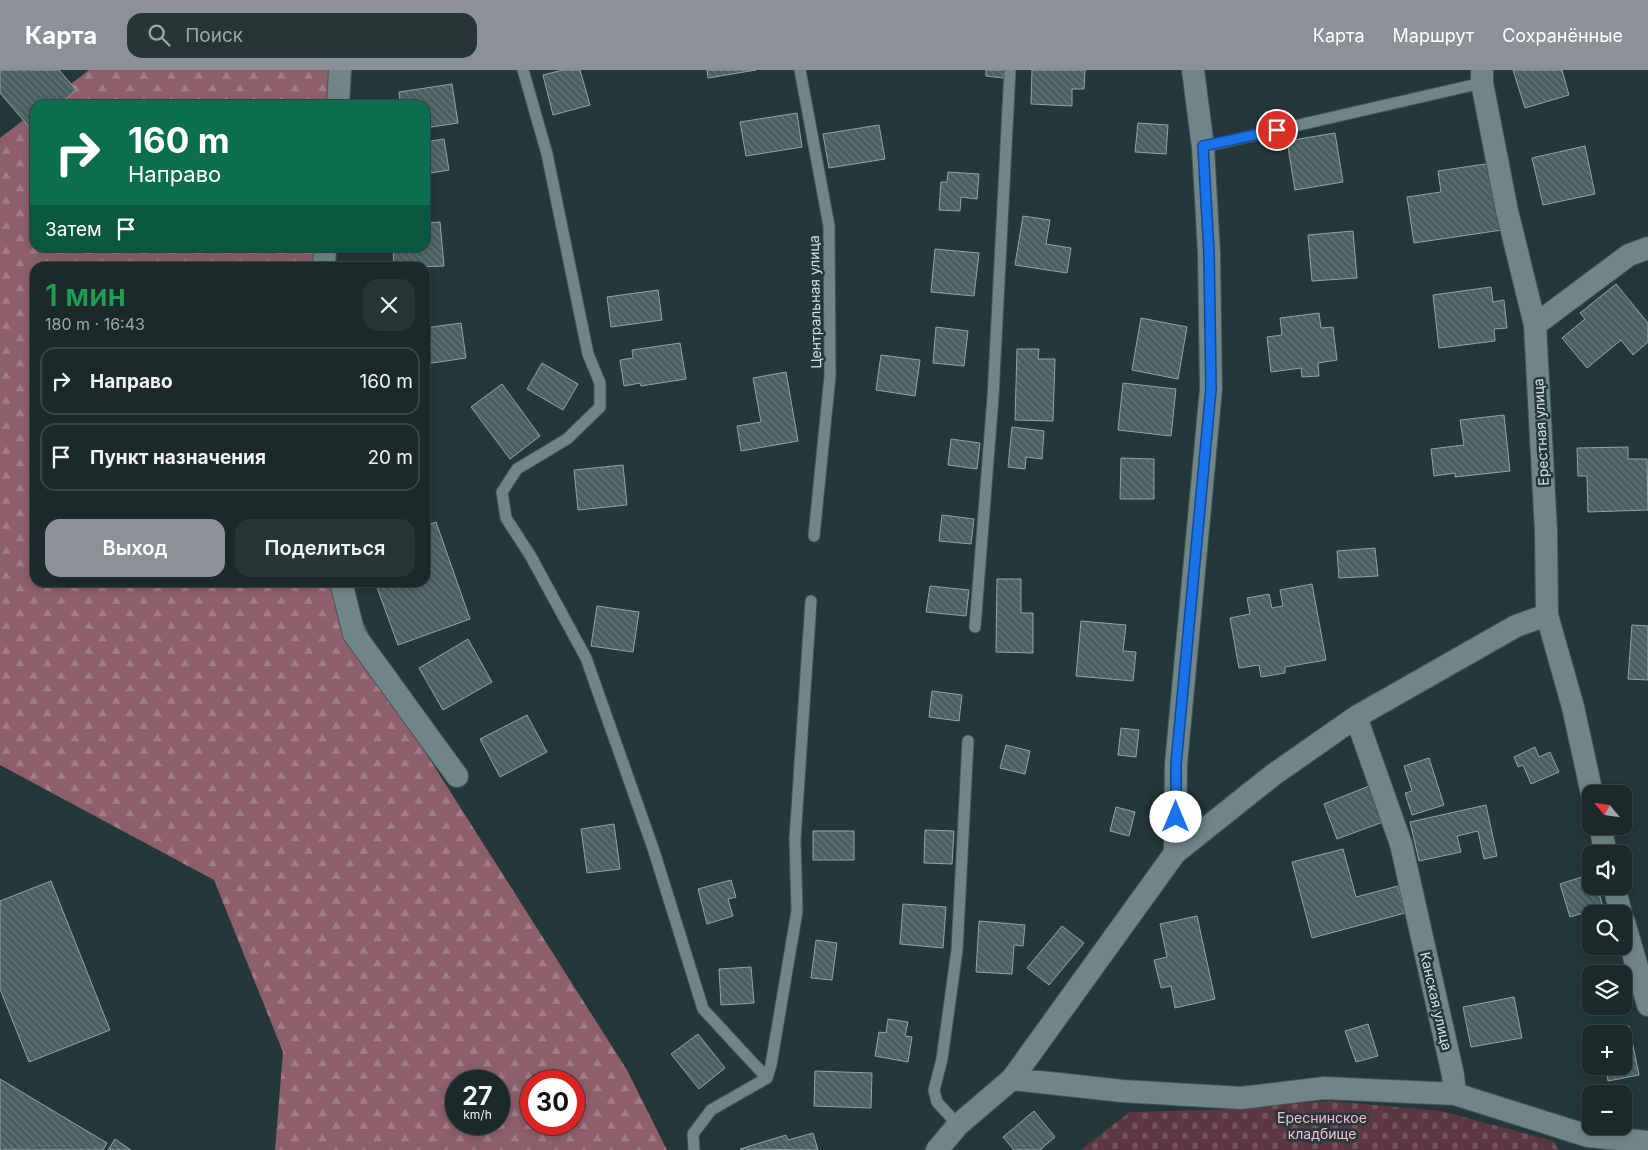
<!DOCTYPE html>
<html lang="ru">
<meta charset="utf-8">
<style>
:root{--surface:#1b292b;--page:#283537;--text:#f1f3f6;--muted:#a0a6a9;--line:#394547;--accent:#8c9099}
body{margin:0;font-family:Inter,sans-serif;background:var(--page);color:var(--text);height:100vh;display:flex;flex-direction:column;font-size:19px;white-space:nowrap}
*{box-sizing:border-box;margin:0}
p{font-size:16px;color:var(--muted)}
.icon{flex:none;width:28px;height:28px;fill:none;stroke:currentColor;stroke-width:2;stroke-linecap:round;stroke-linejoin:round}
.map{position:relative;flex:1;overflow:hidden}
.details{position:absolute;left:30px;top:192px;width:400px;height:325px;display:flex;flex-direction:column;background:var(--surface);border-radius:15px;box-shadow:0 2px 8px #0003,0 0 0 1px var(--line)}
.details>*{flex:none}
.hud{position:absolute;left:30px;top:30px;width:400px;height:152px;border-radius:15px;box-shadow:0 2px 8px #0003,0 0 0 1px var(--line);background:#0b6e4f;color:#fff;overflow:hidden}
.needle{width:32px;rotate:299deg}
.fabs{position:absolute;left:1582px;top:715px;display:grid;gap:10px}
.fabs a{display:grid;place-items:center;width:50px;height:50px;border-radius:10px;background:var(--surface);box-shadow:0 2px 8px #0003,0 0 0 1px var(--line);font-size:25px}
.speed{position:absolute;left:445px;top:1000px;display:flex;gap:10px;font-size:25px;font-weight:700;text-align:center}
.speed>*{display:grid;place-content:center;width:65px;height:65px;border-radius:50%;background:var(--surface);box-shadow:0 2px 8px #0003,0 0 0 1px var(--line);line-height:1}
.speed small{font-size:12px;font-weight:400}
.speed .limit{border:8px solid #d22;background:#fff;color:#111}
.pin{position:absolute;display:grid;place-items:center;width:42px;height:42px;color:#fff;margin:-21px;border:2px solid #fff;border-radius:50%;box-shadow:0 1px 5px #0007}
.me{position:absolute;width:55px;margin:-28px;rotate:0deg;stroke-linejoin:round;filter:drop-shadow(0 0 4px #0008)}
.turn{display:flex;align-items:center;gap:18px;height:105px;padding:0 15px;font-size:22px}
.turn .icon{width:65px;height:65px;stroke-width:2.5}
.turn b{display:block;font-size:35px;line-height:42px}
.then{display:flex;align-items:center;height:48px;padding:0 15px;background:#0003;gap:10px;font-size:19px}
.round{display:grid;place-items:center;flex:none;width:52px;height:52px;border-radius:15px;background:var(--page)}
.headline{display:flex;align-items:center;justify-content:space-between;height:85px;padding:0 15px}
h1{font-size:30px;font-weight:600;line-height:38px;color:#1e9e55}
.button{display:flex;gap:10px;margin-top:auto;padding:10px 15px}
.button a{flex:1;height:58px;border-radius:15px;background:var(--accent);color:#fff;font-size:20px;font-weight:600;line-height:58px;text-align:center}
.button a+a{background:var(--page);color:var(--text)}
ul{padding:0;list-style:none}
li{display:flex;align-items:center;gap:15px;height:68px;margin:0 10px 8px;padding:0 5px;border:2px solid var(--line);border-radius:15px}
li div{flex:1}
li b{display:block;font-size:19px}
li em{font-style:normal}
header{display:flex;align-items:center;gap:30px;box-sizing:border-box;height:70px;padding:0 25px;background:var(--accent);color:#fff}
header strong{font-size:24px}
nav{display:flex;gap:28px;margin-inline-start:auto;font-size:18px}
.search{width:350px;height:45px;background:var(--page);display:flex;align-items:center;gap:12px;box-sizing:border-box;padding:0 18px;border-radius:15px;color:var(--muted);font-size:19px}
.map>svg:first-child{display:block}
</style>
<header>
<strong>Карта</strong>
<div class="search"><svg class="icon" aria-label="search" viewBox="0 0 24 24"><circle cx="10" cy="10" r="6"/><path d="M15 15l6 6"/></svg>Поиск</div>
<nav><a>Карта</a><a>Маршрут</a><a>Сохранённые</a></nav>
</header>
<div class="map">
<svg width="1648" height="1080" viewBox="0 0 1648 1080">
<defs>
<pattern id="forest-firs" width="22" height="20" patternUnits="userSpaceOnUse" patternTransform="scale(1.25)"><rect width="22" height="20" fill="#8d5f6b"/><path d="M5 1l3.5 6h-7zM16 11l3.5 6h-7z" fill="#a17d87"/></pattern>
<pattern id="cemetery-stones" width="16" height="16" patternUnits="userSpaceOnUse" patternTransform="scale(1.25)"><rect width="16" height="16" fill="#5b3841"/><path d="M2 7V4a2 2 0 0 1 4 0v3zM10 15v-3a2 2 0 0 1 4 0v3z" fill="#72545c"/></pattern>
<pattern id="building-back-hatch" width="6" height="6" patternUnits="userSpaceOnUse" patternTransform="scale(1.25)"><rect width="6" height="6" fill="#4b5f61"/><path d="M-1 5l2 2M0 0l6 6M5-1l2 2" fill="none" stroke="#647677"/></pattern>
</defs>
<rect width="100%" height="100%" fill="#243739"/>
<path fill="url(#forest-firs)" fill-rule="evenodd" d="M89 0H336L333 35H43Z
M35 41V178H324L323 197 35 198V512L347 513 348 521 427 685 627 1000 667 1080H275L283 982 214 810 0 695V68ZM456 1011H499V1054H456ZM531 1011H574V1054H531Z"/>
<path fill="url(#cemetery-stones)" d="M1329 1031 1441 1041 1553 1071 1559 1080H1080L1130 1042 1216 1040Z"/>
<path fill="url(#building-back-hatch)" stroke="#90a5a7" d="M0 0H59L76 20 59 35H35V56L31 59 0 23Z
M563 0H580L590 35 553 45 543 5Z
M707 0H756L708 8Z
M986 0H1004L1003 8 986 6Z
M1032 0H1085L1084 19H1072V36L1031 34Z
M1513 0H1562L1569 25 1525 38Z
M452 14 458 53 425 58V35H400L399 22Z
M797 43 802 77 746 86 740 52Z
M1138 53 1168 55 1166 84 1135 82Z
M879 55 885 89 829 98 823 64Z
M1335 63 1343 112 1295 120 1287 71Z
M444 69 449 100 425 104V72Z
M1585 76 1595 124 1543 135 1532 88Z
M1492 93 1502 160 1414 173 1407 127 1441 122 1438 101Z
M948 102 979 104 977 129 961 127 960 141 939 140 941 112H947Z
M1023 146 1050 150 1046 174 1071 178 1067 203 1015 195Z
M440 152 444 196 394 198 393 178H425V153Z
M1353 161 1357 208 1312 211 1308 165Z
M935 179 979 183 974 226 931 222Z
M1616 214 1648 253V272L1633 285 1621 270 1587 298 1562 268 1585 249 1580 243Z
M1491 217 1493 232 1504 230 1507 258 1494 259 1495 271 1439 278 1433 225Z
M658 220 662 250 611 257 607 227Z
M1319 243 1321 258 1333 257 1337 290 1318 293 1319 306 1302 307 1301 298 1271 302 1267 267 1282 265 1280 248Z
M1141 248 1187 257 1178 309 1132 300Z
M461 253 466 288 425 294V258Z
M936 257 968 261 964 296 933 293Z
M680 273 686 309 641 316 640 313 624 316 620 290 633 288 632 280Z
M1017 279H1039L1038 289H1055L1053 351 1015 350Z
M881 285 920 290 915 326 876 320Z
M542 293 578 314 563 340 527 319Z
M786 302 798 371 741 381 737 356 761 352 753 308Z
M1123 313 1176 319 1171 366 1118 360Z
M502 314 540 366 510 389 471 337Z
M1504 345 1510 401 1455 407V403L1434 406 1431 379 1464 375 1460 350Z
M1012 357 1044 361 1042 389 1026 387 1025 399 1008 397Z
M951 369 980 373 977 399 948 395Z
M1628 377V389H1647L1648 440 1588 442 1587 406H1578L1577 378Z
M1121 388 1154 389V429H1120Z
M623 395 627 435 578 440 574 400Z
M942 445 974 449 971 474 939 471Z
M436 452 470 549 398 575 375 512H425V456Z
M1375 478 1378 506 1339 508 1337 481Z
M997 509H1021V543H1033V583L996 582Z
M1312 514 1326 590 1285 597V603L1261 607 1259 595 1239 598 1230 548 1250 544 1247 528 1269 524 1272 538 1283 536 1280 520Z
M930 516 969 520 966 546 926 542Z
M597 536 639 542 633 582 591 576Z
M1081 551 1126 555 1123 581 1136 582 1133 611 1076 606Z
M1632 555 1648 556V610L1628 609Z
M468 569 492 612 443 640 419 598Z
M932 621 962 625 959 651 929 647Z
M527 645 547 682 500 707 480 669Z
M1121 658 1139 660 1136 687 1118 685Z
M1006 675 1030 681 1025 704 1000 698Z
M1535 677 1539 687 1550 682 1559 702 1531 714 1523 695 1518 697 1514 687Z
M1429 688 1444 735 1412 745 1405 723 1412 721 1404 696Z
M1369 716 1383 752 1337 769 1324 734Z
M1486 735 1497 786 1484 789 1478 761 1457 766 1461 782 1419 791 1410 752Z
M1116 737 1135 742 1129 766 1110 761Z
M614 754 620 799 587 803 581 759Z
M925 760 954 761 952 794 924 793Z
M813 761H854V790H813Z
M1343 779 1356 827 1398 816 1405 843 1312 868 1292 792Z
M1591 804V816H1597L1603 837 1570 847 1560 814Z
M731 810 736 827 728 829 733 846 707 854 698 819Z
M51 811 110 960 29 992 0 919V831Z
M903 834 946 837 943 878 900 874Z
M1197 846 1215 929 1175 938 1171 916 1161 918 1154 890 1167 887 1160 854Z
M979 851 1025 855 1023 876 1014 875 1012 904 976 902Z
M1062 856 1084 873 1049 915 1027 898Z
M816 870 837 873 832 910 811 908Z
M751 897 754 933 721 935 719 899Z
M1514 927 1522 968 1471 977 1463 937Z
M888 949 908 952 905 966 912 967 908 992 875 986 879 962 886 963Z
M1368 954 1378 986 1356 992 1345 961Z
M1629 956 1639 1005 1608 1011 1605 996H1624V964L1598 962Z
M698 964 725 998 699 1019 671 984Z
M815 1001 872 1003 871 1038 814 1036Z
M0 1009 107 1073 103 1080H0Z
M1034 1041 1055 1067 1040 1080H1014L1003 1067Z
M813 1063 818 1080 740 1079 786 1065 788 1070Z
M115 1069 131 1080H108Z"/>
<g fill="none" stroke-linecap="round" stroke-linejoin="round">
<g stroke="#445556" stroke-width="13">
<path id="service" d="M523 0 547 84 588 284 600 313V337L567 369 517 399 502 422 506 448 530 485 586 588 654 781 703 939 767 1008
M800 0 829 156 830 306 814 466
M1203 77 1482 13
M975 557 993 327 1010 0
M958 1055 937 1032 934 1020 942 989 957 880 968 671
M694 1080 693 1064 711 1040 767 1008 771 995 797 841 795 769 811 531"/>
</g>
<g stroke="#445556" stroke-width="24">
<path id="minor" d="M1482 0V13L1507 141 1535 255 1546 461 1547 545 1573 637 1592 724
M338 35 340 0
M324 198 325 178
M1535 255 1629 185 1648 178
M341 512 354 564 457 706
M1356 647 1401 774 1453 1005 1455 1024 1588 1066 1648 1072
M1600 756 1606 784
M1175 783 1176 694 1211 319 1209 183 1203 77 1193 0
M1614 816 1621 844
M1624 852 1648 935
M1012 1009 1122 1021 1241 1028 1324 1018 1455 1024
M937 1080 958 1055 1012 1009 1175 783 1273 705 1356 647 1516 556 1547 545"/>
</g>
<use href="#service" stroke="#708587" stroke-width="11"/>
<use href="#minor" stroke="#708587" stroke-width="22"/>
</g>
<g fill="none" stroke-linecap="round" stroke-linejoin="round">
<g stroke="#114b97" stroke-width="12">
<path id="route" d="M1176 747V694L1211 319 1209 183 1203 76 1277 60"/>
</g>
<use href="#route" stroke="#1a73e8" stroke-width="9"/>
</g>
<g text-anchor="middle" stroke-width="5" stroke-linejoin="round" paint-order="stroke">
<g font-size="14" fill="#d5e1e2" stroke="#243739">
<text transform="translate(815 232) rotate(-91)" y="5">Центральная улица</text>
<text transform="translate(1541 362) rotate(-93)" y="5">Ерестная улица</text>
<text transform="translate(1436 931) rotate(77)" y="5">Канская улица</text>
</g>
<g font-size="14" fill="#fdbfce" stroke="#243739">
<text x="1322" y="1053">Ереснинское<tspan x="1322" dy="16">кладбище</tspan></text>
</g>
</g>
</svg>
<div class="fabs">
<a><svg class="needle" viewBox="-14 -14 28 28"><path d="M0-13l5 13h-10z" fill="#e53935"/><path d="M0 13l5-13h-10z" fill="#a0a6a9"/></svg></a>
<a><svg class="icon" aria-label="sound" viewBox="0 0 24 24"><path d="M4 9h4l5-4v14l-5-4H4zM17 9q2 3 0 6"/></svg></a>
<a><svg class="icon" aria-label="search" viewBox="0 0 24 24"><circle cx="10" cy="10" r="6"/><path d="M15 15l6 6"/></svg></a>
<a><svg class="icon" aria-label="layers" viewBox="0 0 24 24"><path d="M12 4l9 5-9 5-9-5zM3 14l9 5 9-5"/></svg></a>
<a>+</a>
<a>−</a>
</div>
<div class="speed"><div>27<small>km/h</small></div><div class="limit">30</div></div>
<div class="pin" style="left:1277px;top:60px;background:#d93025"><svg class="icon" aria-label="arrive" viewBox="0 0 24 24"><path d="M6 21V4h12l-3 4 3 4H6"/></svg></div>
<svg class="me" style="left:1176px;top:747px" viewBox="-20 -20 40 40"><circle r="19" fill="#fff"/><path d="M0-13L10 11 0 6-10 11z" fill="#1a73e8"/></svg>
<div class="hud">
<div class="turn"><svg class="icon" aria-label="right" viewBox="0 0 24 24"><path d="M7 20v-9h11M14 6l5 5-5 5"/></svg><div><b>160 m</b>Направо</div></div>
<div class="then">Затем<svg class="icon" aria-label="arrive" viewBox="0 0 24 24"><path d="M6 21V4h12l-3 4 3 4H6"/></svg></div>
</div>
<section class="details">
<div class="headline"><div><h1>1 мин</h1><p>180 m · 16:43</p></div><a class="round"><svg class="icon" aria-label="close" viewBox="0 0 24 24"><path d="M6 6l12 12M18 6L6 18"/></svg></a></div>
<ul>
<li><svg class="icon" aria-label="right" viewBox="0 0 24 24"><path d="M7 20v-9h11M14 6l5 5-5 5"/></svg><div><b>Направо</b></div><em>160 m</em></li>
<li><svg class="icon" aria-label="arrive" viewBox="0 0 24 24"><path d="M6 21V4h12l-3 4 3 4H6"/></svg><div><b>Пункт назначения</b></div><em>20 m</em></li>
</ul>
<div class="button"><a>Выход</a><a>Поделиться</a></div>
</section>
</div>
